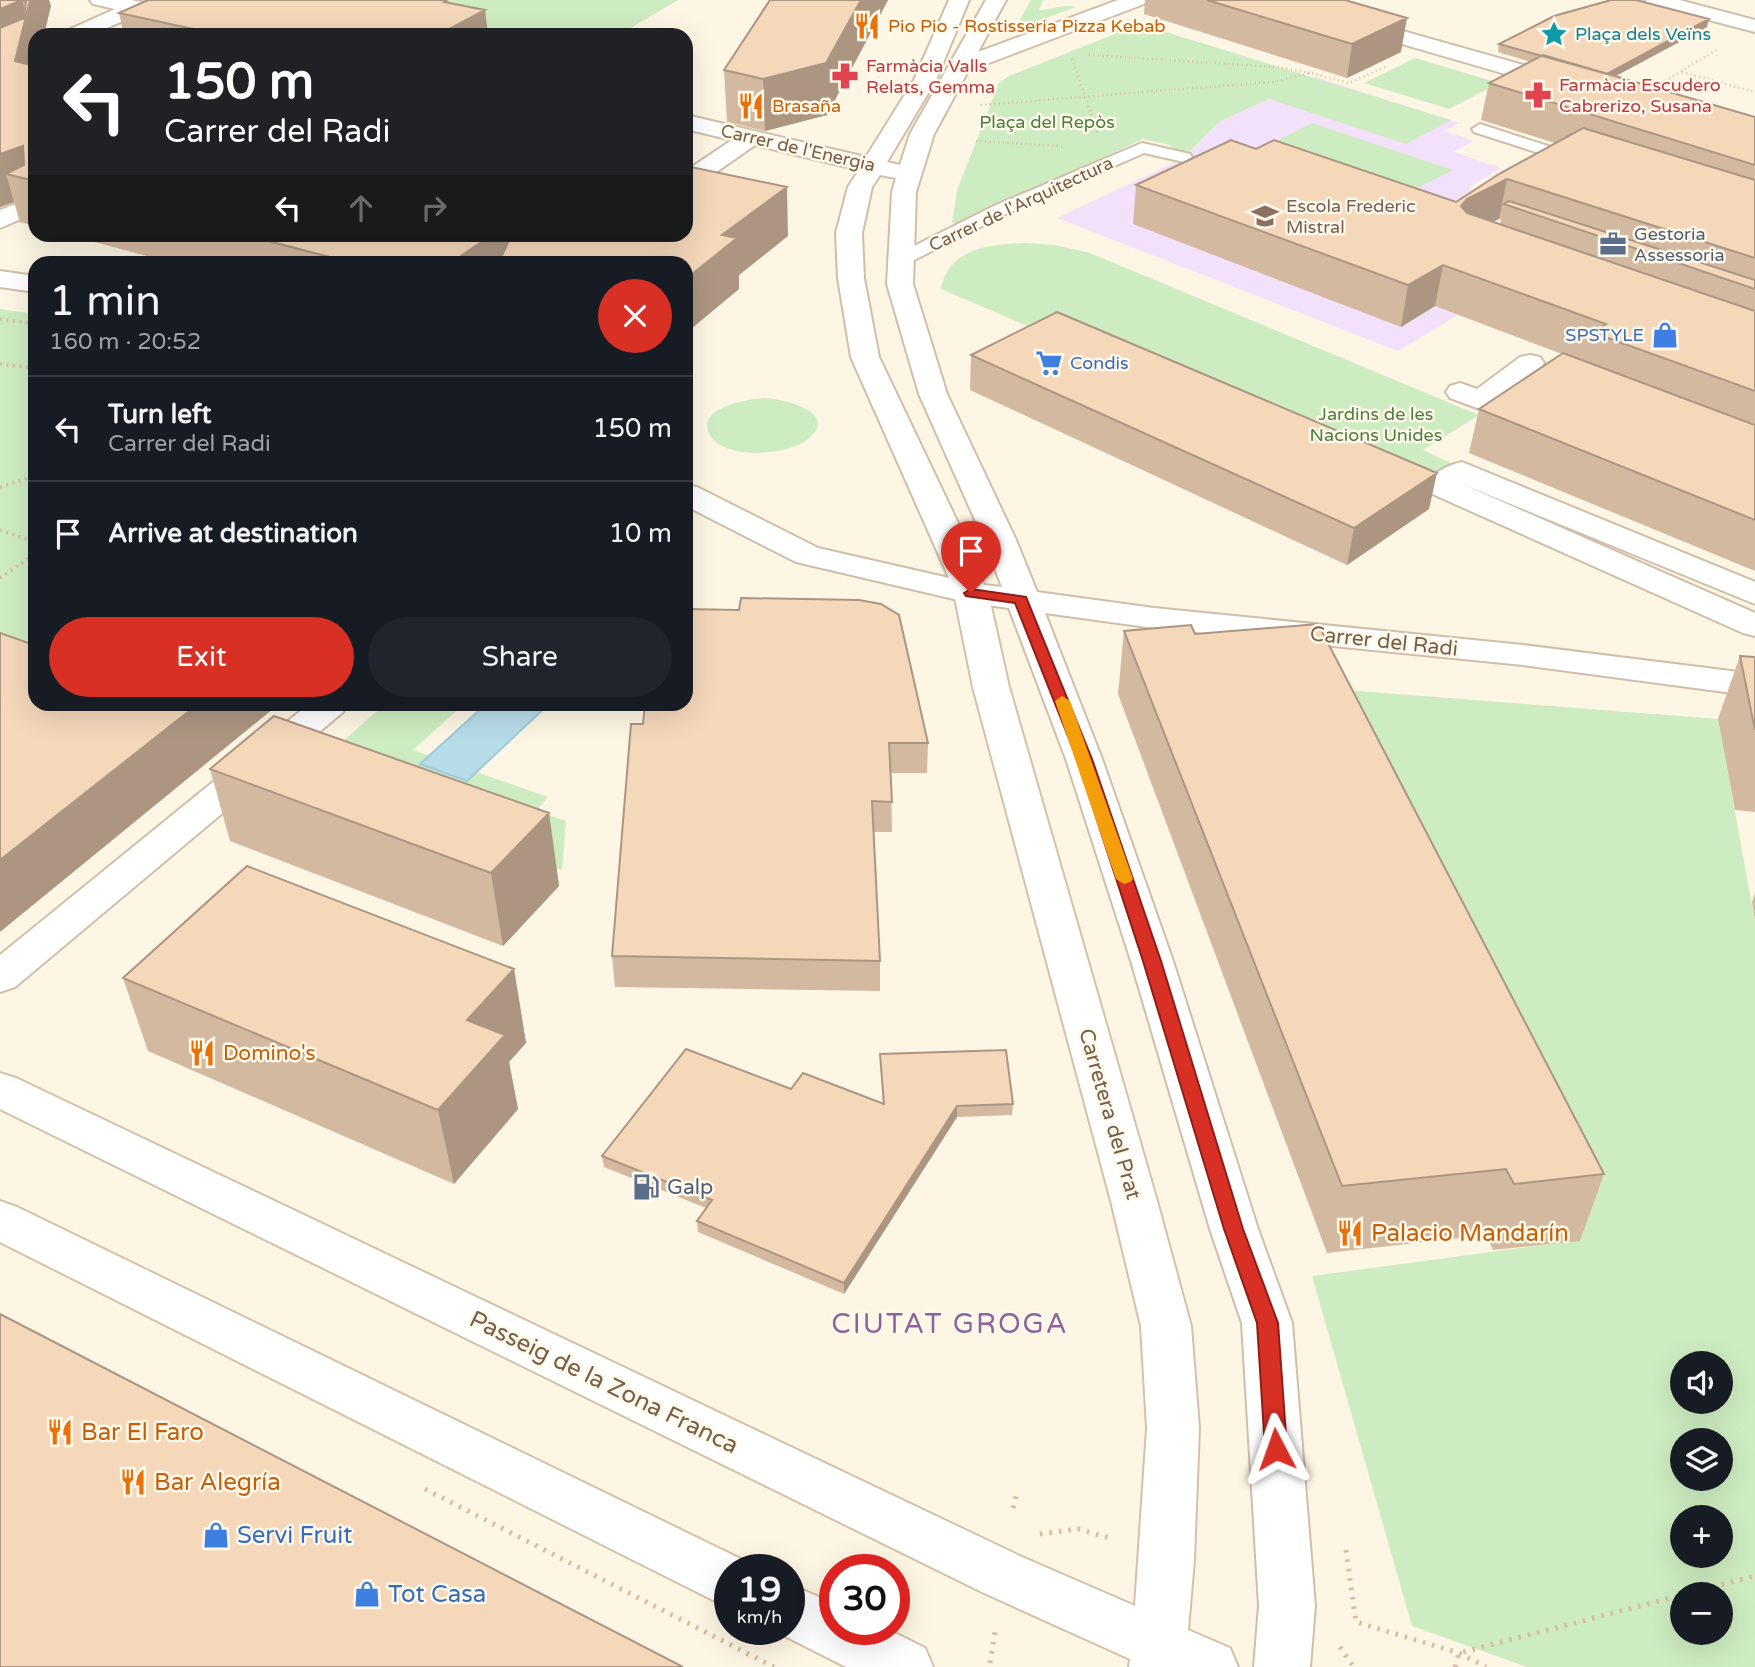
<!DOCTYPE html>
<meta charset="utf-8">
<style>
:root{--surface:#171b24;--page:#20242c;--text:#f1f3f6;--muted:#9ea1a6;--line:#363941;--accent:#d93025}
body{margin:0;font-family:"Varela Round",sans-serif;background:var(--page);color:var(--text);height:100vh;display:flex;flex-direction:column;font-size:26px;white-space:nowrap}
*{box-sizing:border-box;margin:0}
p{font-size:23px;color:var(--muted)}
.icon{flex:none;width:38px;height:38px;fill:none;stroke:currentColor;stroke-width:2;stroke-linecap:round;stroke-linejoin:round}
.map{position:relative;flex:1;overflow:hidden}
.side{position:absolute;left:28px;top:256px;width:665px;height:455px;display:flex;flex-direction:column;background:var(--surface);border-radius:21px;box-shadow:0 7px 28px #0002}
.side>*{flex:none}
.top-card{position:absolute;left:28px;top:28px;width:665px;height:214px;border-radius:21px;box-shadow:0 7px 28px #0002;background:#202124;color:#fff;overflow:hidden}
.fabs{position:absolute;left:1670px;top:1351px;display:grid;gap:14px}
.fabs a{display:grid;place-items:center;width:63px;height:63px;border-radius:50%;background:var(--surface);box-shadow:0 7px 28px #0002;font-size:35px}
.speed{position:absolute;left:714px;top:1554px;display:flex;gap:14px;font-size:35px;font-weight:700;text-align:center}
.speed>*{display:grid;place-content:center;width:91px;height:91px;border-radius:50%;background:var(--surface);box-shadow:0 7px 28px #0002;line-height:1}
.speed small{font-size:18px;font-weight:400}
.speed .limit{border:10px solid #d22;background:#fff;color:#111}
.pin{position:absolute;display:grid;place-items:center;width:60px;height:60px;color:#fff;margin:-72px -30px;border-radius:50% 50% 50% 0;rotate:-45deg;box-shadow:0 0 7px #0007}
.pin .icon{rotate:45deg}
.me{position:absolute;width:77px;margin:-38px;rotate:356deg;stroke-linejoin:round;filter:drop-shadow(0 0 5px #0008)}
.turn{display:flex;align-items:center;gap:24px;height:147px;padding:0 21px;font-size:32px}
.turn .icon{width:91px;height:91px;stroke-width:2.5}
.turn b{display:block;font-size:49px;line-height:60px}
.lanes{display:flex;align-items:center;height:66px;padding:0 21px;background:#0003;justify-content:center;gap:35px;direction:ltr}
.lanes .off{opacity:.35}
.round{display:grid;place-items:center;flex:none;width:74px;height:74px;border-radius:37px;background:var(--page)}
.headline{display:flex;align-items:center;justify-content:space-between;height:119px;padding:0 21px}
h1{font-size:42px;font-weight:600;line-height:52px}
.primary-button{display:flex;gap:14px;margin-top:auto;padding:14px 21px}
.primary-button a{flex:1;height:80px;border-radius:42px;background:var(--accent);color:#fff;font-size:28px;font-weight:600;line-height:80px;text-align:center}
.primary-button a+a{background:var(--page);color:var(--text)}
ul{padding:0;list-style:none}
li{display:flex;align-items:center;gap:21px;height:105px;padding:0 21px;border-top:2px solid var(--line)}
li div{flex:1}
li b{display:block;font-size:26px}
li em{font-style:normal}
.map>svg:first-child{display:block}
</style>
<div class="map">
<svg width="1755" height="1667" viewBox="0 0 1755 1667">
<rect width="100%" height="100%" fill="#fef6e4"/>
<path fill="#f3e0fa" d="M1316 77 1459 123 1445 131 1473 141 1454 152 1501 168 1468 188 1484 194 1481 301 1398 351 1057 218 1182 159 1219 122Z"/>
<path fill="#ceecc1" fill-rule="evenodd" d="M278 0H678L619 35H452Z
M1031 0H1043L1039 10C1052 10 1065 3 1076 7L1014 30Z
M1140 24 1451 120 1406 144 1269 99 1219 122 1188 153 1175 151 1170 145 1143 139 963 222 952 223 957 190 999 83 1009 76Z
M1415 58 1499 83 1449 109 1364 83Z
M1312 123 1453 170 1403 195 1265 147Z
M1026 243 1055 245 1090 253 1479 415 1423 450 1455 465 1413 492 941 289C948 248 991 244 1026 243Z
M0 309 35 314V691L0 678Z
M765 398C783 399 841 412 808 439 788 456 721 461 709 433 697 407 749 399 765 398Z
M1307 687 1718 719 1755 922V1667H1527L1412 1626 1312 1276 1579 1240ZM1682 1363H1720V1402H1682ZM1682 1440H1720V1479H1682ZM1682 1517H1720V1556H1682ZM1682 1594H1720V1633H1682Z
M385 704H464L413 750 548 797 536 811 566 821 562 870 308 772Z"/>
<path fill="#b7dce8" stroke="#9ccbdb" stroke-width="2" d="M486 704H549L467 781 420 764Z"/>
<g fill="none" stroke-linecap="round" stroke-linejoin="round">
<g stroke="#d0beaa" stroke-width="4">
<path id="lane" d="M1480 124 1582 157 1584 160 1582 163H1570L1474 132 1472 129Z
M1142 143 1190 154 1192 157 1184 162 1144 153 1006 214 906 264H894L891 260 894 256 994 206Z"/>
</g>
<g stroke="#d0beaa" stroke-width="4">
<path id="street" d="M90 0H131L277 29 284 31 288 35H245L139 14 91 35H62L66 31 115 9 93 4Z
M949 0H969L936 80 887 162 900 165 910 134 986 0H1006L978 52 1118 0H1147L1144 4 968 71 934 134 916 192 913 284 947 394 1016 540 1037 592 1154 608 1523 645 1755 674V696L1523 665 1154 628 1045 613 1102 759 1173 961 1258 1229 1292 1323 1315 1606 1310 1667H1254L1259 1606 1242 1323 1210 1229 1131 961 1066 759 1009 608 971 603 796 562 686 506V485L697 487 818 548 949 578 851 357 838 278 836 233 848 187 859 170 755 145 695 187 686 189V171L732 140 686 129V115L866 157 914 80ZM880 175 896 178 892 192 887 284 919 394 984 540 1002 587 984 585 968 544 879 357 864 278 862 233 872 187Z
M1261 0H1293L1573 79 1576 84 1573 89H1557L1264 4Z
M1645 0H1679L1755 20V32L1648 4Z
M35 196V213L0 228V210Z
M0 271 35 276V292L0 287Z
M1530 355 1540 357 1544 363 1540 369 1490 406 1480 409 1450 398 1446 392 1450 386 1460 383 1477 389 1520 357Z
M1462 462 1755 582V604L1462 484 1755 613V636L1743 633 1428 492 1424 485C1432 473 1448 465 1462 462Z
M309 704H348L343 712 15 987 0 992V955Z"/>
</g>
<g stroke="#d5c1a9" stroke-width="4">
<path id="secondary" d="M971 583 983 586 988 593 1009 687 1157 1201 1191 1326 1199 1428 1194 1560 1188 1630 1230 1648 1238 1667H1129L1130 1659 984 1593 0 1109V1073L16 1078 1022 1557 1135 1606 1147 1428 1141 1326 1111 1201 973 687 954 593 959 586Z
M0 1201 17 1207 749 1563 752 1570H730V1606L711 1599 0 1242Z
M789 1584 835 1604V1629H887L925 1648 933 1667H846L771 1629H789Z"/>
</g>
<path stroke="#dabb9d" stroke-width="2.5" stroke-dasharray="1 3.5" stroke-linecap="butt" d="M1089 55 1277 67 1311 73
M1072 59 1098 134
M1682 72 1755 92
M1650 90 1718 49
M981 105 1272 82 1311 73 1349 83 1385 67
M976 141 1062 146"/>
<path stroke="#dabb9d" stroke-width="3.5" stroke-dasharray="2 4.5" stroke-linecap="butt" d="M0 319 35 324
M0 364 35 368
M0 487 35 476
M0 530 35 542
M0 578 35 554"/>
<path stroke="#dabb9d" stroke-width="5" stroke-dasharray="2.5 7" stroke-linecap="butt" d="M425 1489 774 1667
M1013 1508 1017 1493
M1040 1534 1078 1529 1113 1539
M1346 1550 1356 1622 1459 1653 1486 1667
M1685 1594 1755 1576
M1340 1647 1354 1667
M990 1663 996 1626
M1455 1667 1459 1653 1682 1595"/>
<use href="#lane" fill="#fff" fill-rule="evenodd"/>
<use href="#street" fill="#fff" fill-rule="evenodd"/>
<use href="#secondary" fill="#fff" fill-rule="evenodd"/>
</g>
<path fill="#d3b9a0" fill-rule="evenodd" d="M0 0H49L51 6 35 35V226L20 222 14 202 0 207Z
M770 0H888L827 115 765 131 727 122 724 70Z
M1145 0H1345L1401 52 1347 78 1144 14Z
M448 3 485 10 488 35H124L119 13Z
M1707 27 1615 76 1755 117V571L1469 453 1479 409 1562 354 1435 306 1401 327 1133 224 1136 185 1256 149 1456 202 1555 143 1481 120 1489 83 1531 62 1498 52 1499 44ZM1499 219H1501L1500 225 1492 222Z
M65 234H686L788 236 739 275V289L686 333V262H169Z
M971 355 1429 509 1347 565 970 390Z
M739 610 928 743 927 773H891L892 832H874L880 961V991L615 987 612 956 643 724Z
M1124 631 1195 634 1604 1174 1580 1241 1493 1250 1486 1235 1327 1253 1118 694Z
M1740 656 1755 657V812L1735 810 1718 719Z
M210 769 549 813 559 886 503 946 230 841Z
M1755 893V921L1752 902Z
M514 969 526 1043 509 1062 518 1109 454 1184 148 1051 123 978Z
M880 1054 1013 1104 1012 1115 957 1117 844 1294 698 1232 697 1221 706 1208 604 1167 602 1156 791 1089 883 1104Z"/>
<path fill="#ac9682" d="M22 0 27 16 30 0H49L51 6 44 35H35V74L0 58V9Z
M447 0 451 28 485 10 488 35H438L444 2Z
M861 0H888L827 115 765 131 763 79Z
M1407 18 1401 52 1347 78 1352 44Z
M1709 19 1707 27 1603 83 1605 75Z
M23 146 33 181 6 174 14 202 0 207V154Z
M1507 179 1499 219 1459 239 1461 206 1467 199Z
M787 187 788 236 739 275V289L686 333V279L722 235Z
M493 234H522L525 262H452Z
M1443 265 1435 306 1401 327 1408 285Z
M1437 473 1429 509 1347 565 1354 528Z
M198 704H279L0 932V860Z
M549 813 559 886 503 946 491 873Z
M514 969 526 1043 509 1062 518 1109 454 1184 438 1110 467 1020Z
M957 1106V1117L844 1294V1283Z"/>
<path fill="#f5d7ba" stroke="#ac9682" stroke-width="2" d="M0 0H30L15 61 35 66V181L6 174 24 165 23 146 0 154V28L24 18 26 2 22 0 0 9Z
M148 0H447L444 2 485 10 438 35H221L119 13Z
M770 0H861L826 63 763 79 724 70Z
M1207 0H1345L1407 18 1352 44Z
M1611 0H1636L1709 19 1607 74 1499 44 1554 16Z
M1543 55 1755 117V165L1489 83Z
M1583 128 1755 180V258L1507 179 1467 199 1461 206 1467 213 1755 311V391L1594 333 1606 324 1443 265 1408 285 1136 185 1231 140 1256 149 1274 140 1456 202 1499 174Z
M686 166 787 187 722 235 737 238 686 279V262H499L512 234H686Z
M1509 201 1755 280V289L1504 204Z
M241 234H493L452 262H349Z
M1057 312 1437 473 1354 528 971 355Z
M1563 353 1755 425V520L1479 409Z
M741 598 859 600 881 604 899 615 928 743H889L892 802 872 801 880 961 612 956 631 724H643L645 704H686V609L739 610Z
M1318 624 1604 1174 1514 1184 1506 1169 1342 1186 1124 631 1191 625 1195 634Z
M0 633 28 643 35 638V704H198L0 860Z
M1740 656 1755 657V730Z
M274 716 549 813 491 873 210 769Z
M247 866 514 969 467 1020 505 1035 438 1110 123 978Z
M686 1049 791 1089 803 1073 884 1104 880 1054 1006 1050 1013 1104 957 1106 844 1283 697 1221 712 1200 602 1156Z
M0 1314 683 1667H0Z"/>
<path fill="#d93025" stroke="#8d1f18" stroke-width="2" d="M971 589 1026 597 1092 759 1161 961 1243 1229 1278 1323 1287 1449 1284 1455 1276 1458 1269 1455 1265 1449 1257 1323 1224 1229 1143 961 1077 759 1015 603 966 596 964 593Z"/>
<path fill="#f59e0b" d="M1062 696 1070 701 1133 879 1130 882 1124 884 1116 879 1055 701Z"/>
<defs>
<g id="restaurant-bare" transform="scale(2.1)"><path d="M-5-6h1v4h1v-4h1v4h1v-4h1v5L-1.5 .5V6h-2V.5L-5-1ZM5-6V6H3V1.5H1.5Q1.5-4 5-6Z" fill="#e8710a" stroke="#fff9eb" stroke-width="2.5" paint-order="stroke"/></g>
<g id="sight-bare" transform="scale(2.1)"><path d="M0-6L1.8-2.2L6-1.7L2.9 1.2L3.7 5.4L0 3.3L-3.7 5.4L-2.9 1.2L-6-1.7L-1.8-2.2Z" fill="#0f9aa8" stroke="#fff9eb" stroke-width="2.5" paint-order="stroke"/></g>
<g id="pharmacy-bare" transform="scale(2.1)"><path d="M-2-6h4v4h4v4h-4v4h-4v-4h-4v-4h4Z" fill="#e0444e" stroke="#fff9eb" stroke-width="2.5" paint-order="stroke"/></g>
<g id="school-bare" transform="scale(2.1)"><path d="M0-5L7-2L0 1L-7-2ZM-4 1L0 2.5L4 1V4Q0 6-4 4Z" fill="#8d6e63" stroke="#fff9eb" stroke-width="2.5" paint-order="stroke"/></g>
<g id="office-bare" transform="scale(2.1)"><path d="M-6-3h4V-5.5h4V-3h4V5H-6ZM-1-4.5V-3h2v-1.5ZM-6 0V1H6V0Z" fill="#5c6f8a" stroke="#fff9eb" stroke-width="2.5" paint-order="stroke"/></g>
<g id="shop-bare" transform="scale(2.1)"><path d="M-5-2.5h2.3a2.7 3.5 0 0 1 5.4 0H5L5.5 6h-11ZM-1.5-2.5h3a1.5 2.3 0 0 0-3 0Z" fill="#3f7fe0" stroke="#fff9eb" stroke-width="2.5" paint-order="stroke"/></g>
<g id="supermarket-bare" transform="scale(2.1)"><path d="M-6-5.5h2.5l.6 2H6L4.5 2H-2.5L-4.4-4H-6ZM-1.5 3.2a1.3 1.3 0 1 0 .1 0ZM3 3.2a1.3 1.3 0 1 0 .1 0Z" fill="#3f7fe0" stroke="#fff9eb" stroke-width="2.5" paint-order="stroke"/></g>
<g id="fuel-bare" transform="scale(2.1)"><path d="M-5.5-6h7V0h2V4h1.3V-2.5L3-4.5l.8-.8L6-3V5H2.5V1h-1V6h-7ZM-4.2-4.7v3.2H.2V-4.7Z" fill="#5c6f8a" stroke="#fff9eb" stroke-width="2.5" paint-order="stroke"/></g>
</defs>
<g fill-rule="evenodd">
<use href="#restaurant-bare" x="867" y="26"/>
<use href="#sight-bare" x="1554" y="34"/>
<use href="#pharmacy-bare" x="845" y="76"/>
<use href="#pharmacy-bare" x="1538" y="95"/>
<use href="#restaurant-bare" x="751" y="106"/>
<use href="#school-bare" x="1265" y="216"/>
<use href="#office-bare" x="1613" y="244"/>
<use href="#shop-bare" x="1665" y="335"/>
<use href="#supermarket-bare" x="1049" y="363"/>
<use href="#restaurant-bare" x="202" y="1053"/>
<use href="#fuel-bare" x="646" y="1187"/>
<use href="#restaurant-bare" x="1350" y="1233"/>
<use href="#restaurant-bare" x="60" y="1432"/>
<use href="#restaurant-bare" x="133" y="1482"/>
<use href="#shop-bare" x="216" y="1535"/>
<use href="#shop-bare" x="367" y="1594"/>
</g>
<g text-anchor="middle" stroke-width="5" stroke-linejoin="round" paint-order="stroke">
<g font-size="18" fill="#c56008" stroke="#fff9eb" text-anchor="start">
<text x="888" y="32">Pio Pio - Rostisseria Pizza Kebab</text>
<text x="772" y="112">Brasaña</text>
</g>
<g font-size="18" fill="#0d838f" stroke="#fff9eb" text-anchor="start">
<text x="1575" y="40">Plaça dels Veïns</text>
</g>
<g font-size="18" fill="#be3a42" stroke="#fff9eb" text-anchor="start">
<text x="866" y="72">Farmàcia Valls<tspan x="866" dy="21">Relats, Gemma</tspan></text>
<text x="1559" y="91">Farmàcia Escudero<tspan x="1559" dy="21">Cabrerizo, Susana</tspan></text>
</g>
<g font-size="18" fill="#4b7e3f" stroke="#fff9eb">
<text x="1047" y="128">Plaça del Repòs</text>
<text x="1376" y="420">Jardins de les<tspan x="1376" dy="21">Nacions Unides</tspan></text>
</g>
<g font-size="18" fill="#785e48" stroke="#fff9eb">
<text transform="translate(798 148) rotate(13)" y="6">Carrer de l'Energia</text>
<text transform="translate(1021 204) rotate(-25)" y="6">Carrer de l'Arquitectura</text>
</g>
<g font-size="18" fill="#785e54" stroke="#fff9eb" text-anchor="start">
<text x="1286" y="212">Escola Frederic<tspan x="1286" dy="21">Mistral</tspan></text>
</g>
<g font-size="18" fill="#4e5e75" stroke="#fff9eb" text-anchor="start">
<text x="1634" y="240">Gestoria<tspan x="1634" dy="21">Assessoria</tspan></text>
</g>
<g font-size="18" fill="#366cbe" stroke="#fff9eb" text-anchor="end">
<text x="1644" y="341">SPSTYLE</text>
<text x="1070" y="369" text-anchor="start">Condis</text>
</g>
<g font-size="21" fill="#785e48" stroke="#fff9eb">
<text transform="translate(1384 641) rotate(6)" y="7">Carrer del Radi</text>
<text transform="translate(1110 1114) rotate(74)" y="7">Carretera del Prat</text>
</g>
<g font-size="21" fill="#c56008" stroke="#fff9eb" text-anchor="start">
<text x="223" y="1060">Domino's</text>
</g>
<g font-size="21" fill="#4e5e75" stroke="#fff9eb" text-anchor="start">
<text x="667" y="1194">Galp</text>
</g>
<g font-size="24" fill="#c56008" stroke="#fff9eb" text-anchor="start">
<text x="1371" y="1241">Palacio Mandarín</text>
<text x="81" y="1440">Bar El Faro</text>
<text x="154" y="1490">Bar Alegría</text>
</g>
<g font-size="24" fill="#785e48" stroke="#fff9eb">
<text transform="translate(604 1382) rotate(26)" y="8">Passeig de la Zona Franca</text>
</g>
<g font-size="24" fill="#366cbe" stroke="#fff9eb" text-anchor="start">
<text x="237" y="1543">Servi Fruit</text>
<text x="388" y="1602">Tot Casa</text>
</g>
<g font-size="28" letter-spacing="2" fill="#8e639c" stroke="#fff9eb">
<text x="950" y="1333">CIUTAT GROGA</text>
</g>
</g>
</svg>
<div class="fabs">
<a><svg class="icon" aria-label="sound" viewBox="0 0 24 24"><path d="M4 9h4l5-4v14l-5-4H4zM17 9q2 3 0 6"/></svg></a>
<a><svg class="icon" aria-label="layers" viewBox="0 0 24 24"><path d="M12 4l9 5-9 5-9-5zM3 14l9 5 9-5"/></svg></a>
<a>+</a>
<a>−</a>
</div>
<div class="speed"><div>19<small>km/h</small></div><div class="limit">30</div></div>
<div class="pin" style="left:971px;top:593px;background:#d93025"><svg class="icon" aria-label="arrive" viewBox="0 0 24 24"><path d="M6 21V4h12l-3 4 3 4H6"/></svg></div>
<svg class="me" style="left:1276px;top:1449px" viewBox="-20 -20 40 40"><path d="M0-17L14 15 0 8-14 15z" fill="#d93025" stroke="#fff" stroke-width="4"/></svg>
<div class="top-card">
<div class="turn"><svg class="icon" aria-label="left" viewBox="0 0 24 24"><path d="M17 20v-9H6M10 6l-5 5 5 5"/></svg><div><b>150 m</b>Carrer del Radi</div></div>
<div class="lanes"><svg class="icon" aria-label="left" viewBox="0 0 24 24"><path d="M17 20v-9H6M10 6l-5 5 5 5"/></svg><svg class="icon off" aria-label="ahead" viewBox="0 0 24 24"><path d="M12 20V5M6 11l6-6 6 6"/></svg><svg class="icon off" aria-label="right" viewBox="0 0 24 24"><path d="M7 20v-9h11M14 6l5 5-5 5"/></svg></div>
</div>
<section class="side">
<div class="headline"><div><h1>1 min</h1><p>160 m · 20:52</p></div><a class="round" style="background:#d93025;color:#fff"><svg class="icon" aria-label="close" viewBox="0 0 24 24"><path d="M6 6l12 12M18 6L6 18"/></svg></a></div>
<ul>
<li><svg class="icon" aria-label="left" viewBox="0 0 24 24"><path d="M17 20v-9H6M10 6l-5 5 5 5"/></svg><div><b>Turn left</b><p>Carrer del Radi</p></div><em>150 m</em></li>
<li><svg class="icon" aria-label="arrive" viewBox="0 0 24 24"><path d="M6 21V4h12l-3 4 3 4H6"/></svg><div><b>Arrive at destination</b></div><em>10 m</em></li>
</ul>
<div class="primary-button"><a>Exit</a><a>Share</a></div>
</section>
</div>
